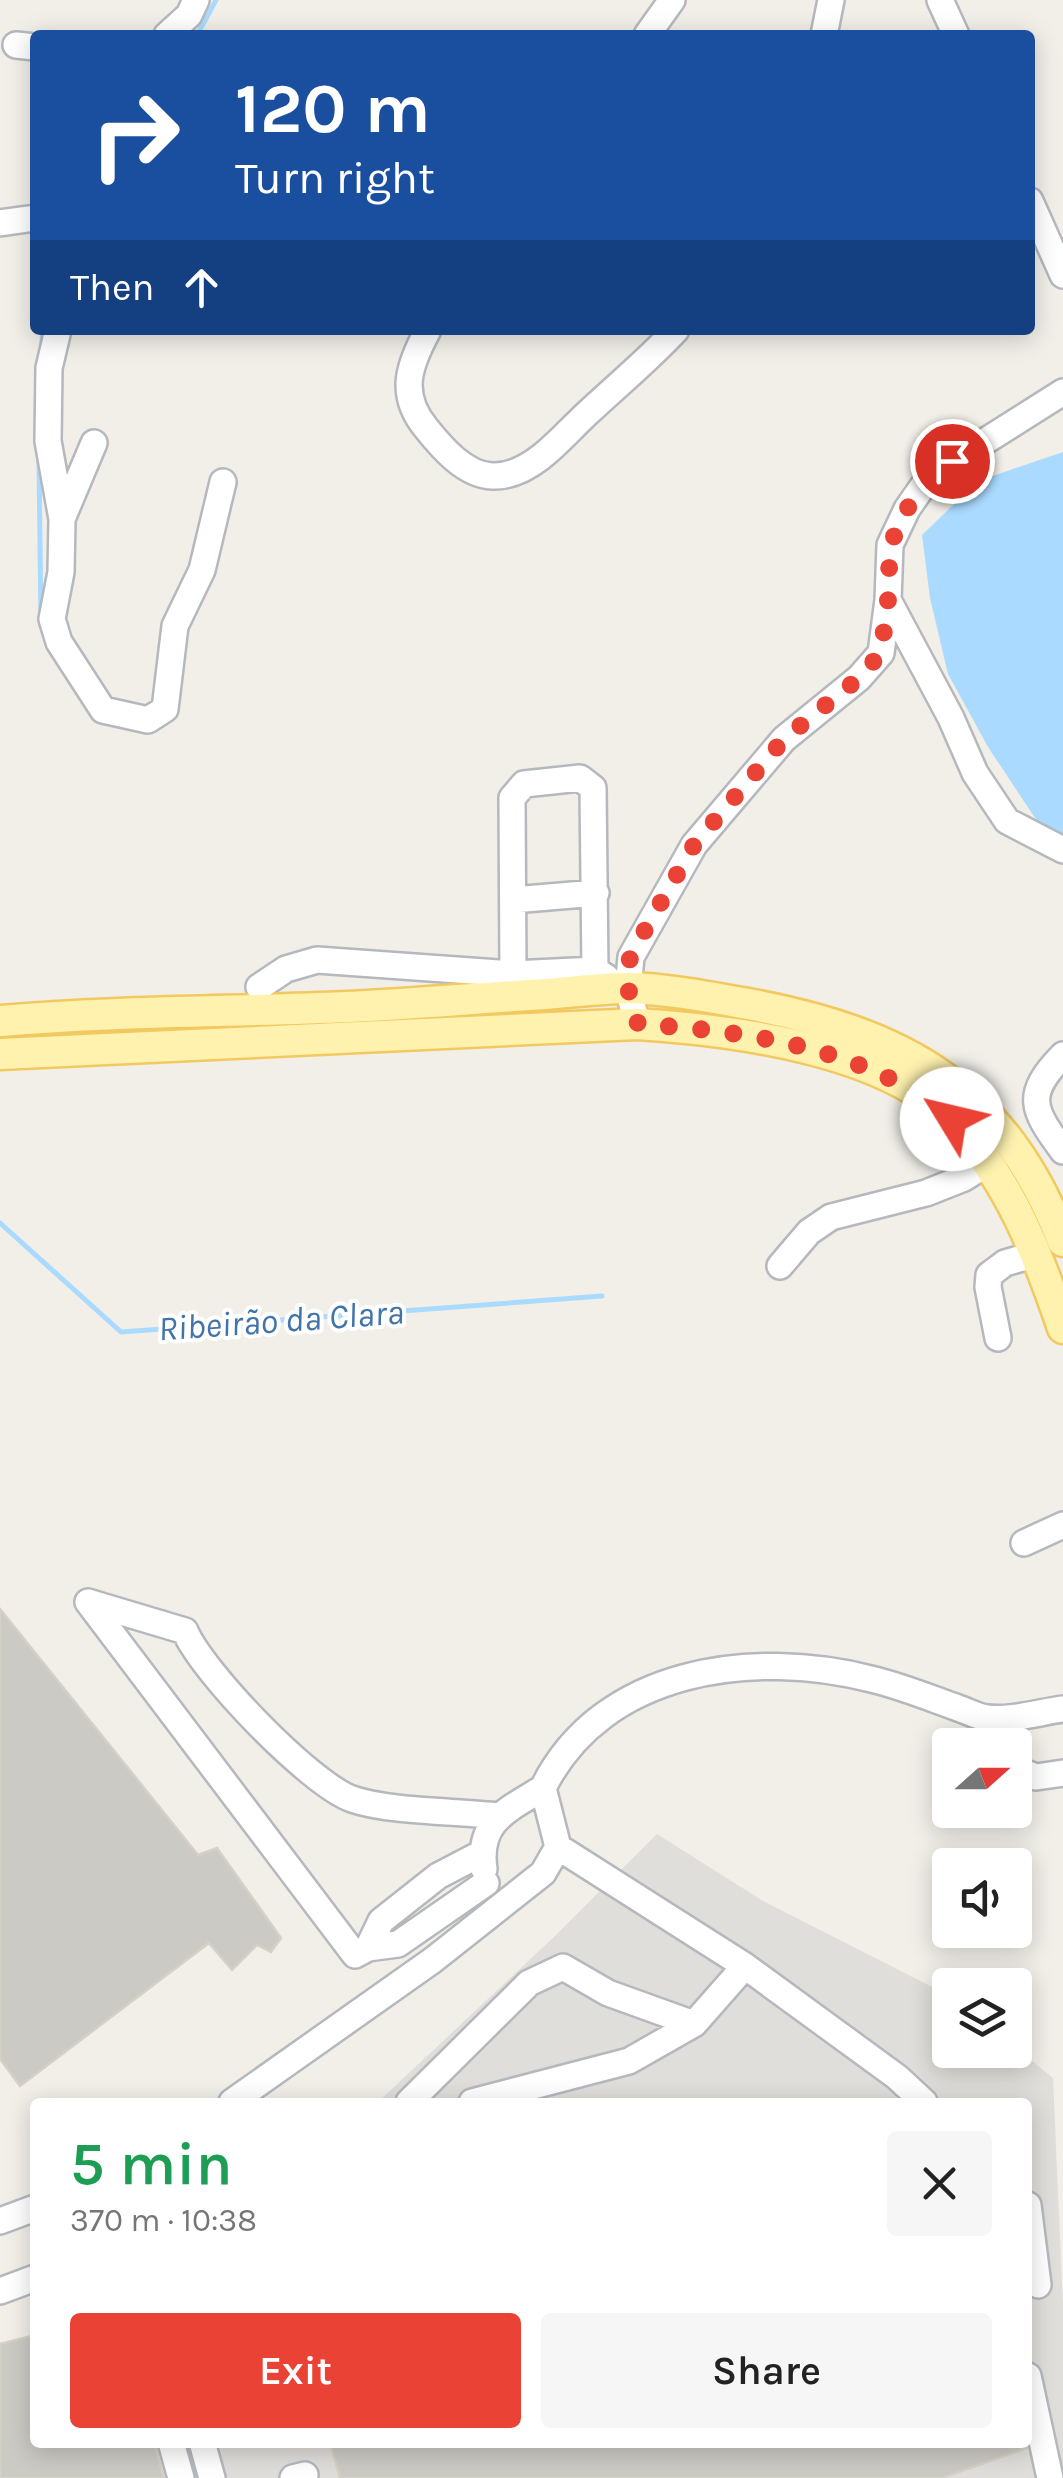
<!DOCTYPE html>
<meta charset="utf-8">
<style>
:root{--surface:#fff;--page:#f6f6f6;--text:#222;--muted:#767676;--accent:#ea4335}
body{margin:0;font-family:Karla,sans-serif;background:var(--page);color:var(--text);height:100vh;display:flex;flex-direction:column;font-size:38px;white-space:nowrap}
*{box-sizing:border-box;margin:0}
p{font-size:32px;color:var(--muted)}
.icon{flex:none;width:55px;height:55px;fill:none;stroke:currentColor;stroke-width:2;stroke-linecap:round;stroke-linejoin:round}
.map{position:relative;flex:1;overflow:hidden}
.drawer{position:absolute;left:30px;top:2098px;width:1002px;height:350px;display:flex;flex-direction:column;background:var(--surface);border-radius:10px;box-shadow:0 5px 25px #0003}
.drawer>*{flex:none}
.banner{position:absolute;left:30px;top:30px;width:1005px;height:305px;border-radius:10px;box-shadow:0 5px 25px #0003;background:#1a4fa0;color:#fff;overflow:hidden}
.needle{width:65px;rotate:69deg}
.buttons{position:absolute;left:932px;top:1728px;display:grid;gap:20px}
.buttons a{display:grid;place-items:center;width:100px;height:100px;border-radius:10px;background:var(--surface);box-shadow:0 5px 25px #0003;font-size:50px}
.pin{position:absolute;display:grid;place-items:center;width:85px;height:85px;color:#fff;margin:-42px;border:5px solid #fff;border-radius:50%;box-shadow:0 2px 10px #0007}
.me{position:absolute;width:110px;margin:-55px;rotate:306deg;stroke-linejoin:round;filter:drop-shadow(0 0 8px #0008)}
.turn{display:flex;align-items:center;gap:35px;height:210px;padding:0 40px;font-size:45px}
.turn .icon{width:130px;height:130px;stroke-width:2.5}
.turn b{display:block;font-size:70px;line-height:85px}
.then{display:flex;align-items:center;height:95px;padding:0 40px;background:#0003;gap:20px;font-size:38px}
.round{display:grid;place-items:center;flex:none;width:105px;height:105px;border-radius:10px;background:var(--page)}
.head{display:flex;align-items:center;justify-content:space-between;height:170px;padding:0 40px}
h1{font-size:60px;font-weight:600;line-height:75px;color:#1e9e55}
.cta{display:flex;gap:20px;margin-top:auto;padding:20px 40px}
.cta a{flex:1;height:115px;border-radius:10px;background:var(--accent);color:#fff;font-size:40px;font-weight:600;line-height:115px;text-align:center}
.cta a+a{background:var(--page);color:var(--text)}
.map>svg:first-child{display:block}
</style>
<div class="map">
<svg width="1063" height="2478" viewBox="0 0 1063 2478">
<rect width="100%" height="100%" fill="#f1efe8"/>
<path fill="#e0deda" d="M657 1834 763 1901 950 1996V2050H1015V2047L1053 2078 1063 2306V2478H178L167 2443 1028 2442V2102H378L556 1935Z"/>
<path fill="#aadaff" d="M1063 452V846L1051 842 988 747 948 674 930 598 922 535 978 481Z"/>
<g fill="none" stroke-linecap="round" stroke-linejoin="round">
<path stroke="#aadaff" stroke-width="5" d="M197 35 216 0
M41 352 43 330
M39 458 41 626
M0 1223 121 1332 602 1296"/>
</g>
<path fill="#cccac5" stroke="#d6d1c6" stroke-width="2.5" d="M0 1609 198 1855 217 1848 281 1938 271 1952 257 1945 232 1970 209 1943 20 2086 0 2059Z
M35 2335V2442H154L164 2478H0V2344Z
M330 2442H1026L1027 2448 942 2478H340Z"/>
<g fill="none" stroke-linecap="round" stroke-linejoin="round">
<g stroke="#b5b8bc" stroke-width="30">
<path id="minor" d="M940 0 956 35
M167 35 189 15 196 0
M647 35 672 0
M824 35 831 0
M16 45 35 47
M1030 201 1063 275
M0 223 35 218
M58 330 49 368 48 441 62 519 61 572 52 619 59 642 103 710 148 720 165 709 175 626 202 570 223 482
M428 330C409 365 398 394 426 428 442 448 465 475 492 476 510 477 528 467 541 457 559 443 575 424 592 409 620 383 650 358 676 330
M1063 392 930 476 907 509 890 545 888 600 951 718 975 773 1007 821 1063 850
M62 519 94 443
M513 900 596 893
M513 974 512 798 524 784 580 778 593 788 595 970
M259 987 286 969 317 960 513 974 595 970 606 977
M637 1024 628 988 631 957 694 845 784 739 859 678 881 653 888 600
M1063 1055C1024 1095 1032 1109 1063 1151
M780 1266 809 1232 831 1217 926 1193 964 1178 988 1163
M998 1338 988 1287 989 1275 1005 1263 1036 1254
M1024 1543 1063 1525
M88 1602 355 1955 368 1948 398 1944 486 1883
M88 1602 185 1631C202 1672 310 1784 352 1799 389 1812 457 1811 499 1816
M988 1718 997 1745
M1015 1769 1036 1777 1063 1773
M543 1788C602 1668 754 1649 871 1679 901 1686 930 1698 958 1708 967 1711 978 1717 987 1718 1010 1721 1040 1712 1063 1709
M558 1847 745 1966 897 2077 924 2102
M484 1869C477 1821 508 1810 543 1788
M368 1948 381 1921 438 1876 482 1853
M232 2102 433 1960 543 1873 558 1847 543 1788
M409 2102 529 1983 563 1967 608 1993 694 2024
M472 2102 629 2061 694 2024 745 1966
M1028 2205 1038 2285
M0 2221 35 2208
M0 2291 35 2278
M1028 2376 1050 2478
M171 2442 181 2478
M202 2442 212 2478
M293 2478 305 2475"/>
</g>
<g stroke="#f2c960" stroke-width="35">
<path id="major" d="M0 1021C116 1011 232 1012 348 1007 414 1004 479 998 545 994 572 992 601 988 628 988 668 989 709 997 748 1004 904 1033 1004 1088 1063 1241
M0 1054 637 1024C732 1030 884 1049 953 1120 1009 1179 1037 1252 1063 1328"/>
</g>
<use href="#minor" stroke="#fff" stroke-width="25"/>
<use href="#major" stroke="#fff2af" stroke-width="30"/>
</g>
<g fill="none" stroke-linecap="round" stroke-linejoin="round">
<path stroke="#ea4335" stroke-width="18" stroke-dasharray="0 32.4" d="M952 461 930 476 907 509 890 545 888 600 881 653 859 678 784 739 694 845 630 956 628 988 638 1024C746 1031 866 1047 952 1119"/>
</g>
<g text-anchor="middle" stroke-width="8" stroke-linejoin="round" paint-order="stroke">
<g font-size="35" font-style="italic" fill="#4174aa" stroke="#fff">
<text transform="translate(281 1320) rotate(-4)" y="12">Ribeirão da Clara</text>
</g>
</g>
</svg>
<div class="buttons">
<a><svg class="needle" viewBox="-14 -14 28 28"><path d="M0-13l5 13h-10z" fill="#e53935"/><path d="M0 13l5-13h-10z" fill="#767676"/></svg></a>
<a><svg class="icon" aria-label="sound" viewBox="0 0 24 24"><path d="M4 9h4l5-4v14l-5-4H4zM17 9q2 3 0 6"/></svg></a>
<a><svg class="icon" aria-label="layers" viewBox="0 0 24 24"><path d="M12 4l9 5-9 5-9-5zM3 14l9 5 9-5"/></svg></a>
</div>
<div class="pin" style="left:952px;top:461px;background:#d93025"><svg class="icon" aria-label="arrive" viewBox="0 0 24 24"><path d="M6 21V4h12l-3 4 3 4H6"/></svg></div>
<svg class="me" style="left:952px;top:1119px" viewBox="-20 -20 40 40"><circle r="19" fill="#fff"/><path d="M0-13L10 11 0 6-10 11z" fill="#ea4335"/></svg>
<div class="banner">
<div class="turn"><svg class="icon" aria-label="right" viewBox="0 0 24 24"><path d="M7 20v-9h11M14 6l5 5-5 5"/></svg><div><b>120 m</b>Turn right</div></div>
<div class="then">Then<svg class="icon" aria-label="ahead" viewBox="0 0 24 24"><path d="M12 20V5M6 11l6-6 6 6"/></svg></div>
</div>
<section class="drawer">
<div class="head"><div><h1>5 min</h1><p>370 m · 10:38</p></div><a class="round"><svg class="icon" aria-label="close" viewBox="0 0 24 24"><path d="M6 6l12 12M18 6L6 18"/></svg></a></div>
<div class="cta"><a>Exit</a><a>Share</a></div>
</section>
</div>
